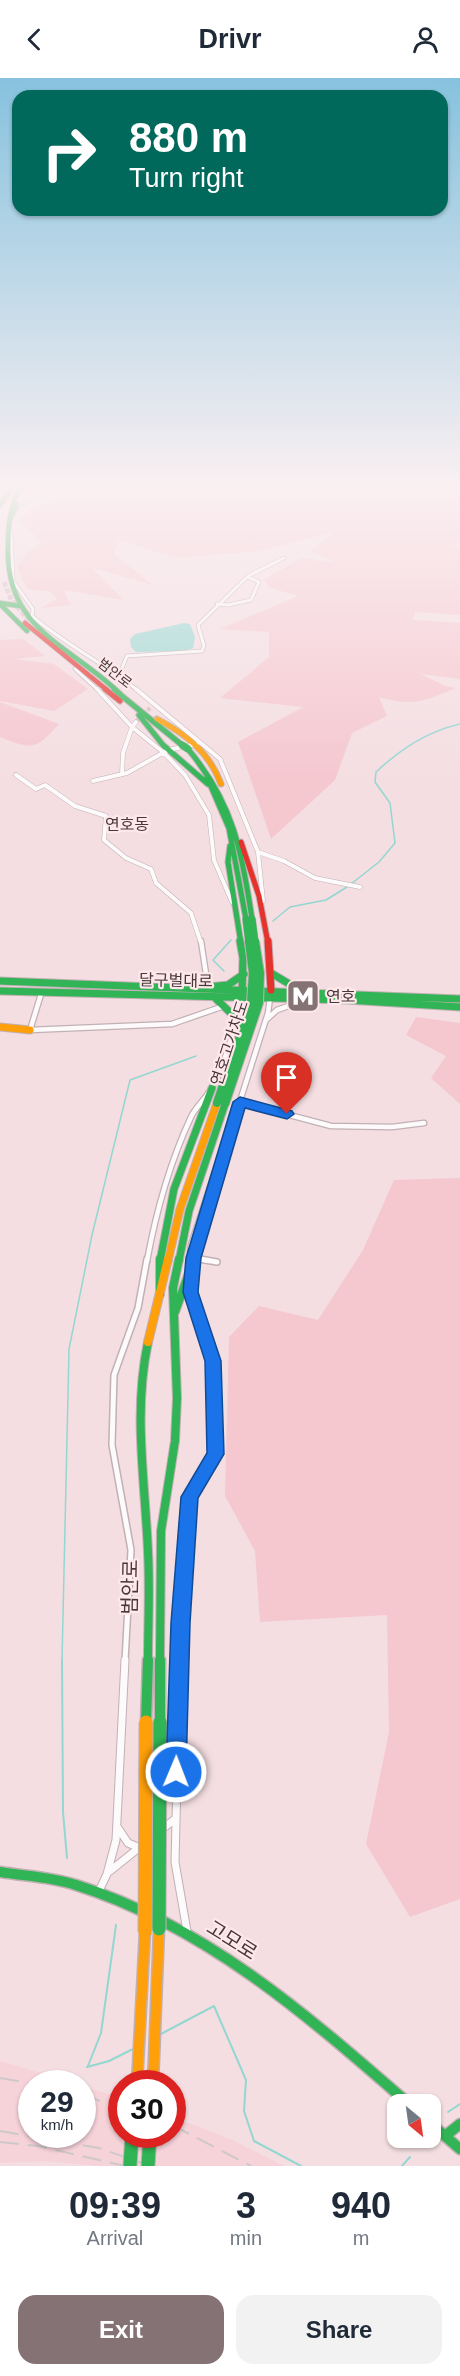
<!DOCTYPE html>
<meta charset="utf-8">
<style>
:root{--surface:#fff;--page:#f2f2f3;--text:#1f2937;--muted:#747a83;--accent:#847275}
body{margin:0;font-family:Helvetica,"Noto Sans KR",sans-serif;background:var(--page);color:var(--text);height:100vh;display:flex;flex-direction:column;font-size:22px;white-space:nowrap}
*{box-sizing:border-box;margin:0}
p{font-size:20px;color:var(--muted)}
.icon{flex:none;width:33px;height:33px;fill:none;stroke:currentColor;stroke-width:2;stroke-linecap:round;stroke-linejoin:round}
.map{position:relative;height:2088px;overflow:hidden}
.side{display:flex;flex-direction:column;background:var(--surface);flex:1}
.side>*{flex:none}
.banner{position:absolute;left:12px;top:12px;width:436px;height:126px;border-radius:18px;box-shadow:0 2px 4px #0004;background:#00695c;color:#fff;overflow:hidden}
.needle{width:39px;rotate:151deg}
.tools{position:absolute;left:387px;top:2016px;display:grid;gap:12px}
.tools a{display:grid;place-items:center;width:54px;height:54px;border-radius:12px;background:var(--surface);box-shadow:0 2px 4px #0004;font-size:30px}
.speed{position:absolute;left:18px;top:1992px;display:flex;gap:12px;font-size:30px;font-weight:700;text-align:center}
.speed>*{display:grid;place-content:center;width:78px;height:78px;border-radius:50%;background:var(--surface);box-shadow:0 2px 4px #0004;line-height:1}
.speed small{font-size:15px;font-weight:400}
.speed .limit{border:9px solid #d22;background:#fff;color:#111}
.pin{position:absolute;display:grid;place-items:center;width:51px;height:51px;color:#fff;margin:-62px -26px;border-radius:50% 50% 50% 0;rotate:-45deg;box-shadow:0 0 6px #0007}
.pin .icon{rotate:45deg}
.me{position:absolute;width:66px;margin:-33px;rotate:1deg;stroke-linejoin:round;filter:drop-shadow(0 0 4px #0008)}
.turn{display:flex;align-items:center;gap:21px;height:126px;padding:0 18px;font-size:27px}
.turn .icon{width:78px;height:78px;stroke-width:2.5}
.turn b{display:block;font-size:42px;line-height:51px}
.eta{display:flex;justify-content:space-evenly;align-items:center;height:102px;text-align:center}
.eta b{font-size:36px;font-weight:700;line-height:42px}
.primary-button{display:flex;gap:12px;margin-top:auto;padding:12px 18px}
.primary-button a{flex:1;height:69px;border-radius:18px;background:var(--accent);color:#fff;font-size:24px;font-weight:700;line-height:69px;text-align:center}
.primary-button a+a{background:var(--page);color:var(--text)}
header{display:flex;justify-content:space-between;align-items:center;height:78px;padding:0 18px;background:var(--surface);font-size:27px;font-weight:700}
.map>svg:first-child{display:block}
</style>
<header><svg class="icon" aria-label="back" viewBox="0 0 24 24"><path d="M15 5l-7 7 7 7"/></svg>Drivr<svg class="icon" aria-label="person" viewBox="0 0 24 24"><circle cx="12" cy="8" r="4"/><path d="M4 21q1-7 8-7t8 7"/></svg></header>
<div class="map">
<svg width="460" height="2088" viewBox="0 0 460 2088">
<rect width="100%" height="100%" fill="#f4dee2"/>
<path fill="#f6d2d9" d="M0 1983 75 2005 32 2006V2056H82L83 2008 121 2020 122 2056H172L173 2039 230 2061 284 2088H98L45 2083 0 2085Z"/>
<path fill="#f5c7cf" d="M74 411H460V467L452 466 460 470V537L415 534 413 542 460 545V601L421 596 445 608 456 610C424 623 413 629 379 619L387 638 352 655 335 702 271 761 238 664 303 629 220 620 269 579V554L220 551 298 518 270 510 264 502 300 480 335 484 311 473 335 454 260 473 176 480 120 462 114 476 153 507 92 490 124 522 63 512 71 527 41 530 57 521 50 514 27 511 17 489 27 475 42 464 18 442 39 427Z
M23 561 45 578 15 581 54 586 88 611 54 633 0 623V562Z
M0 624 59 646C36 672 32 672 0 659Z
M416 939 460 945V1026L431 1000 446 978 406 957Z
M460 1100V1821L410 1839 366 1766 389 1654 387 1537 260 1544 255 1473 225 1418 229 1259 259 1228 318 1242 363 1172 394 1102Z"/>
<path fill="#93d7d0" d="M184 545 190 546 195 559 193 570 184 573 136 574 131 569 130 561 135 556Z"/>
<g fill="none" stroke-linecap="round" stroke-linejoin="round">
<path stroke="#93d7d0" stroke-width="1.5" d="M16 435 19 429 60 411
M351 806 379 784 395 765 390 725 375 704 376 694C401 671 426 654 460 646
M273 843 290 829 326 822 347 809
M224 893 213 882 231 862
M62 1583 69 1271 92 1157 130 1002 196 978"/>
<path stroke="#93d7d0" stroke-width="2" d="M62 1582 63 1734 67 1780
M161 1956 214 1928 246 2002 244 2033 254 2063 301 2088
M88 1988 101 1955 116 1847
M87 1989 109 1983 133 1971
M448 2034 460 2026
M402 2088 410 2079"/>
<path stroke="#d1bdc0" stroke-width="4" stroke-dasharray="4 1.5" stroke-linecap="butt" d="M136 644 150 630"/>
<path stroke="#d1bdc0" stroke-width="5" stroke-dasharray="5 2" stroke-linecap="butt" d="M4 504 11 521 30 544"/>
<g stroke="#c1b1b4" stroke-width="4.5">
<path id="street-far4" d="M17 427 26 411
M11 453 13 503 33 531 32 538C64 566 104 585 137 612
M217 526 228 527 251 522 259 504 248 499
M75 591 98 612
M119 597 127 578 202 573 204 568 198 547 248 498 284 480"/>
</g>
<g stroke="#c1b1b4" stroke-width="5">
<path id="street-far3" d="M97 611 132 649 136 644
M136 611 220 681 258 774 284 783 315 800 360 809
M122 696 123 675 132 649 163 674 185 697 209 737 214 782 232 824
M16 697 36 711 45 707 75 728 106 738 104 762 126 780 151 791 156 805 191 835 201 865
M93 703 127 695 168 672 197 666
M258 774 263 823"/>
</g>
<g stroke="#c1b1b4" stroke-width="7">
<path id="street-far2" d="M201 863 208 909
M42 913 30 952 172 946 224 928
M266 942 277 932 300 924
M240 1024 331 1048 392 1049 424 1045
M194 1180 190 1174 191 1167 220 1078
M194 1180 209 1183
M193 1182 210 1117 268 935 270 920
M147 1183C156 1134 170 1084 191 1039 196 1028 207 1020 212 1009 226 982 236 948 242 918"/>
</g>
<g stroke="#c1b1b4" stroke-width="8">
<path id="street-far1" d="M200 1181 217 1184
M125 1583 131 1472 112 1367 114 1297 138 1230 147 1181
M180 1583 189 1419 215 1376 213 1283 193 1224 190 1202"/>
</g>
<g stroke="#c1b1b4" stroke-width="9">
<path id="street" d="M180 1582 175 1784 187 1853
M118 1750 128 1765 140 1770
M110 1793 175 1741
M98 1815 107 1796 116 1762 125 1582"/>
</g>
<g stroke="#c1b1b4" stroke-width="6">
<path id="fast-far4" d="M19 411C9 431 8 452 8 474 8 551 68 567 116 612
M0 427 11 411
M10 441 17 426
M0 525 20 528
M2 528 27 553"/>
</g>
<g stroke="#c1b1b4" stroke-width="7">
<path id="fast-far3" d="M114 611 120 616
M117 614 182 667
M139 637 163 667 208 706
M188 671C233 725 242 773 252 841
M207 699 229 750 246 841
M230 768 228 784 241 865"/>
</g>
<g stroke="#c1b1b4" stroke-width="9">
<path id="fast-far2" d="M240 863 243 880 242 918
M271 895 301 913
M0 903 460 921
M208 909 228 907 244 896
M0 913 347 922 460 929
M213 918 237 941
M160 1183 174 1111 212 1010
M179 1183 189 1133 225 1026
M193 1183 194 1180"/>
</g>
<g stroke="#c1b1b4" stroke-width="10">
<path id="fast-far1" d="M160 1181V1216
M175 1234 194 1181
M148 1583C148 1547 150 1510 148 1474 145 1402 133 1335 148 1264
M160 1583 161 1453 175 1363 177 1320 173 1210 179 1181"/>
</g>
<g stroke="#c1b1b4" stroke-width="13">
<path id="fast" d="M146 1644 148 1582
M160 1644V1582
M0 1794C25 1798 52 1799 76 1807 206 1848 308 1938 409 2026
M430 2045 460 2071
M445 2058 460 2046"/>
</g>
<g stroke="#c1b1b4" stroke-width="7">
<path id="slow-far3" d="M157 641C186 656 209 674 221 706"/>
</g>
<g stroke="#c1b1b4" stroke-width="9">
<path id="slow-far2" d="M0 949 30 952
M168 1183 180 1131 217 1025"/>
</g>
<g stroke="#c1b1b4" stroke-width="10">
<path id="slow-far1" d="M148 1264 168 1181"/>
</g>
<g stroke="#c1b1b4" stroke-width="13">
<path id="slow" d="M137 2006 145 1854
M153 2006 159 1851"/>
</g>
<g stroke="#c1b1b4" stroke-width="6">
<path id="jam-far2" d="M25 545 107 612"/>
</g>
<g stroke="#c1b1b4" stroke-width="7">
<path id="jam-far1" d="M105 611 120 623
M241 764 259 818 268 865"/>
</g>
<g stroke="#c1b1b4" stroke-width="9">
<path id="jam" d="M268 863 271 912"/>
</g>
<use href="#street-far4" stroke="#fdfafb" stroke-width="3"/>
<use href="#street-far3" stroke="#fdfafb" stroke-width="4"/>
<use href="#street-far2" stroke="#fdfafb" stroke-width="4.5"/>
<use href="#street-far1" stroke="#fdfafb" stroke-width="5"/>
<use href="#street" stroke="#fdfafb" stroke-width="7"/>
<use href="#fast-far4" stroke="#30b455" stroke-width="4.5"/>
<use href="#fast-far3" stroke="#30b455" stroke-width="5"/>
<use href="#fast-far2" stroke="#30b455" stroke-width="7"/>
<use href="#fast-far1" stroke="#30b455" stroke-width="8"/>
<use href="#fast" stroke="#30b455" stroke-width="10"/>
<use href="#slow-far3" stroke="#ff9f0a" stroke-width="5"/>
<use href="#slow-far2" stroke="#ff9f0a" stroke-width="7"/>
<use href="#slow-far1" stroke="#ff9f0a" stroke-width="8"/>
<use href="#slow" stroke="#ff9f0a" stroke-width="10"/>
<use href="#jam-far2" stroke="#e5322d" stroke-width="4.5"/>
<use href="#jam-far1" stroke="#e5322d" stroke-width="5"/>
<use href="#jam" stroke="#e5322d" stroke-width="7"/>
<path stroke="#cec8c9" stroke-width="2" stroke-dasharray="19 9" stroke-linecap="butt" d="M0 2000 34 2006
M82 2017 122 2030
M172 2047 251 2088
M0 2053 99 2070 150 2088
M0 2064 38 2068 125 2088"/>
<g stroke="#c1b1b4" stroke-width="8" stroke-linecap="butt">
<path id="fast-bridge-far2" d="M182 667 188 671
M246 841 249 865
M252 841 255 865"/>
</g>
<g stroke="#c1b1b4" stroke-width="10" stroke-linecap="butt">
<path id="fast-bridge-far1" d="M217 1025 251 925 253 895 249 863
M225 1026 259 925 260 895 255 863"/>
</g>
<g stroke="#c1b1b4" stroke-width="15" stroke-linecap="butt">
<path id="fast-bridge" d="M159 1851 160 1644
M130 2088 132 2056
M148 2088 150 2056"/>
</g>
<g stroke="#c1b1b4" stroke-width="15" stroke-linecap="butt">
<path id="slow-bridge" d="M145 1854 146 1644"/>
</g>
<use href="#fast-bridge-far2" stroke="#30b455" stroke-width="7"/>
<use href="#fast-bridge-far1" stroke="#30b455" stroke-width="8"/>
<use href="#fast-bridge" stroke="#30b455" stroke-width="13"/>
<use href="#slow-bridge" stroke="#ff9f0a" stroke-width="13"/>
</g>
<linearGradient id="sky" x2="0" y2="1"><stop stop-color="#86c2de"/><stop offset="0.58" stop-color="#faf0f2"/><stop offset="1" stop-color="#faf0f2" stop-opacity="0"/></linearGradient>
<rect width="460" height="704" fill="url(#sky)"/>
<path fill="#1a73e8" stroke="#114b97" stroke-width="1.5" d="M240 1019 292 1033 294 1036 287 1041 245 1030 201 1180 198 1214 221 1283 224 1376 198 1420 190 1545 186 1694 183 1701 176 1704 169 1701 166 1694 171 1545 181 1419 207 1375 205 1283 183 1214 186 1180 233 1024Z"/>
<defs>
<g id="metro-square" transform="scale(1.725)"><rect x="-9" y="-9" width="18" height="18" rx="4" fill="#847275" stroke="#ffe8eb"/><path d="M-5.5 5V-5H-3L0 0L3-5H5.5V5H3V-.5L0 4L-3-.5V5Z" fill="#fff"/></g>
</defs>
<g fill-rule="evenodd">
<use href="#metro-square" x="303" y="918"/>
</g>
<g text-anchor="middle" stroke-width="4.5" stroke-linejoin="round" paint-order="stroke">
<g font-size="14" fill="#47383a" stroke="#ffe8eb">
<text transform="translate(115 595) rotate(38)" y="5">범안로</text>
</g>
<g font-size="16" fill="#47383a" stroke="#ffe8eb">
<text x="127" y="752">연호동</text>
</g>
<g font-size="16" fill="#47383a" stroke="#ffe8eb">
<text transform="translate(176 902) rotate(1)" y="6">달구벌대로</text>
<text transform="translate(229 965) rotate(-72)" y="6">연호고가차도</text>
</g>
<g font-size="16" fill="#47383a" stroke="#ffe8eb" text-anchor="start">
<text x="326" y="924">연호</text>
</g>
<g font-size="20" fill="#47383a" stroke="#ffe8eb">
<text transform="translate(130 1509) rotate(-89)" y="7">범안로</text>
<text transform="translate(232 1862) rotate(32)" y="7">고모로</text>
</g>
</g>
</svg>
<div class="tools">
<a><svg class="needle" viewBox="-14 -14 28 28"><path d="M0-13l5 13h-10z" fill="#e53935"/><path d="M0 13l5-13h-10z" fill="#747a83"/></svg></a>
</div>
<div class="speed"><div>29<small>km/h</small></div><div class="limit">30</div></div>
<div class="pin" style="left:287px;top:1036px;background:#d93025"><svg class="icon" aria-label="arrive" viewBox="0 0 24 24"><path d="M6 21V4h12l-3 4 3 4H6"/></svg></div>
<svg class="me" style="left:176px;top:1694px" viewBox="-20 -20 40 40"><circle r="17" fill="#1a73e8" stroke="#fff" stroke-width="3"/><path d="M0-11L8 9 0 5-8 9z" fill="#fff"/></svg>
<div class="banner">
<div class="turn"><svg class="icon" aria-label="right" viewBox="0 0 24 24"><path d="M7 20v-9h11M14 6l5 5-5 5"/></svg><div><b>880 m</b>Turn right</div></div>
</div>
</div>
<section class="side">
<div class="eta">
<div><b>09:39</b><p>Arrival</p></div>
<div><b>3</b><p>min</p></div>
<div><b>940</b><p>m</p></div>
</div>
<div class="primary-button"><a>Exit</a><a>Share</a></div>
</section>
